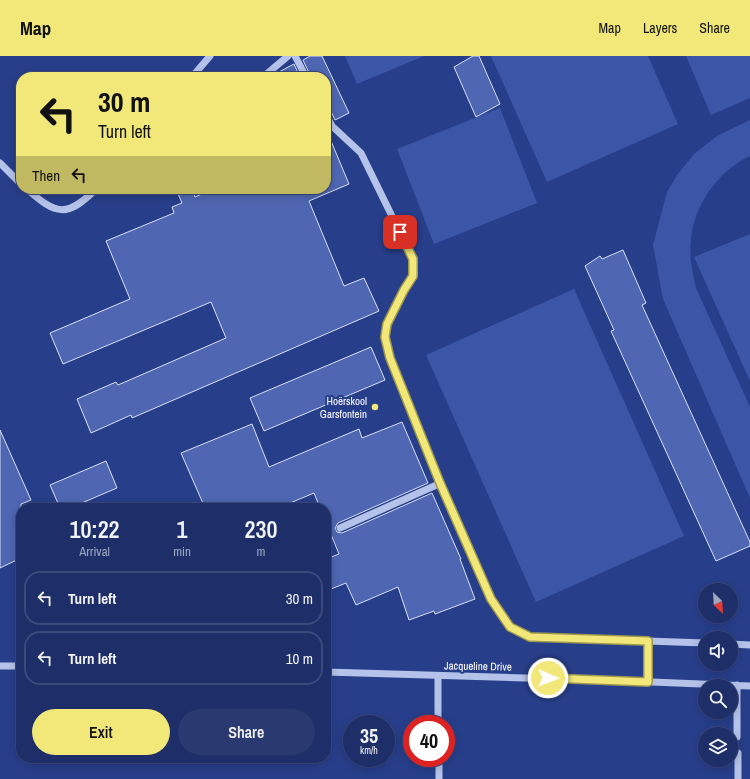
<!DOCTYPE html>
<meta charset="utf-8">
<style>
:root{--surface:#1d2e68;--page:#2a3a71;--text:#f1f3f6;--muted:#a0a8c0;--line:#3b4a7c;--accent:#f2e87a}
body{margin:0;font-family:"Archivo Narrow",sans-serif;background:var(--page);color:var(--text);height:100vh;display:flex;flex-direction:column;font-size:15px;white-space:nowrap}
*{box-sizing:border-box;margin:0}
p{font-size:13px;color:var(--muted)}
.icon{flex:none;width:22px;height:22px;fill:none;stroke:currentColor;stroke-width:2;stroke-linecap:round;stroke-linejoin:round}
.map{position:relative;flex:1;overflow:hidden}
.side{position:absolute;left:16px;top:447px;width:315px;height:260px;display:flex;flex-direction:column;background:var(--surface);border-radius:16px;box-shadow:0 2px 10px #0003,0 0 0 1px var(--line)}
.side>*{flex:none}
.hud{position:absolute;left:16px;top:16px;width:315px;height:122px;border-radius:16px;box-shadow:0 2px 10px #0003,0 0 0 1px var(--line);background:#f2e87a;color:#111;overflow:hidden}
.needle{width:26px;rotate:155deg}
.buttons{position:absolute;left:698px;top:527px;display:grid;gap:8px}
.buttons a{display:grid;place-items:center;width:40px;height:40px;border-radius:50%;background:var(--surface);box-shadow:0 2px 10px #0003,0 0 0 1px var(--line);font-size:20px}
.speed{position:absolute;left:343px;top:659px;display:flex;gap:8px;font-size:20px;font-weight:700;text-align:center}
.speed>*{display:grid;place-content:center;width:52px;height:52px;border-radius:50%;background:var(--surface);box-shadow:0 2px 10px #0003,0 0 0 1px var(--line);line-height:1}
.speed small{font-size:10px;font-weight:400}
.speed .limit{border:6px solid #d22;background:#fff;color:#111}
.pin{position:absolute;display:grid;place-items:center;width:34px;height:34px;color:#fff;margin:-17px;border-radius:8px;box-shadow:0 2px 6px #0006}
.me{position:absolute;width:44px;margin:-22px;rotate:91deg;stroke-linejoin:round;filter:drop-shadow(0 0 3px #0008)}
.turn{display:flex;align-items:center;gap:14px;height:84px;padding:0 16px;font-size:18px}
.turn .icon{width:52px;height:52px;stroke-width:2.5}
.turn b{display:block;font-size:28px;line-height:34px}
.then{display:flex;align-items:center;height:38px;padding:0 16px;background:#0003;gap:8px;font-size:15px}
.eta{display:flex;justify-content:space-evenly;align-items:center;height:68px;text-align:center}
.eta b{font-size:24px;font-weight:600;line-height:28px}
.button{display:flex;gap:8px;margin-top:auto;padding:8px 16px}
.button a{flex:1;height:46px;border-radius:24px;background:var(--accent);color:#111;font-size:16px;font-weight:600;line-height:46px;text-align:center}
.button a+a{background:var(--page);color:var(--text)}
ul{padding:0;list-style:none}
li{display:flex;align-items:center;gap:12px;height:54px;margin:0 8px 6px;padding:0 8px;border:2px solid var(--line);border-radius:16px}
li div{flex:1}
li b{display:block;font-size:15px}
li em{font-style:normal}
header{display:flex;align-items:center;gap:24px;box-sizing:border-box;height:56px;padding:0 20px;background:var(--accent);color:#111}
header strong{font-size:19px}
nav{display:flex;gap:22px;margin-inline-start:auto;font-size:14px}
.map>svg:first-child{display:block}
</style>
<header>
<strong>Map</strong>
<nav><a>Map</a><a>Layers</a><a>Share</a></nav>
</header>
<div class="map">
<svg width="750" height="723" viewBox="0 0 750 723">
<rect width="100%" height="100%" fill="#273e8a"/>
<path fill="#3b56a7" d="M345 0H424L357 28Z
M491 0H648L678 68 547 126Z
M686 0H750V42L711 59Z
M500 52 537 147 434 188 397 93Z
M750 64V100C719 114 694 149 691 183 689 200 692 216 696 232L750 351V442L663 243 653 189 667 136 678 118 694 98 717 80Z
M750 178V325L694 201Z
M574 233 684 480 536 546 426 299Z"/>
<path fill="#4f67b2" stroke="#d9e0f7" d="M310 0H322L349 57 335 64 326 45V21H311L303 4Z
M473 0H479L500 48 476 61 454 11Z
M294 8 300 21H271L275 18Z
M326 73 349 128 309 145 344 230 364 222 379 255 132 362 131 359 91 377 77 343 116 326 118 329 226 282 211 246 63 308 50 277 130 243 106 185 174 157 172 151 182 147 176 133H192L195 141 214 133H326Z
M623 194 646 247 642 249 750 486V490L716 505 611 275 614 274 585 210 600 200 602 203Z
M371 291 385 324 264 375 250 342Z
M402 366 428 427 338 467 335 472 337 476 342 477 432 437 461 503H460L475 543 435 558 434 555 409 564 398 531 356 549 346 527 326 535V503L339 498 326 466V452H320L314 437 278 452H205L181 397 252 368 269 411 359 373 362 382Z
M0 374 31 444 21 448V502L0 512Z
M106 405 117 432 70 452H60L50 429Z"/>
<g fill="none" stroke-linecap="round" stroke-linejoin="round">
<path stroke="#b5c2e9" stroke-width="7" d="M295 0 306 21
M192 21 210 0
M263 21 288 0
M326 59 332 70 361 97 413 203V219L404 234 387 268 385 281 390 302 441 427 491 543 510 571 530 581 705 587
M0 107 21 128
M27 133C56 159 67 162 96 133
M340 472 441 427
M731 588 750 589
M0 610H21
M326 616 627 625 750 630
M438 620V668
M647 625 648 585
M737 681V629
M738 697V723
M439 702V723"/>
</g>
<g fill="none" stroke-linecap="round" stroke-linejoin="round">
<g stroke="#9d974f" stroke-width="10">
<path id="route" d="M400 176 413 203V220L404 234 387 268 385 281 390 302 440 427 491 543 510 571 530 581 648 585V626L548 622"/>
</g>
<use href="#route" stroke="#f2e87a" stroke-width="7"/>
</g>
<circle fill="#f2e87a" stroke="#273e8a" stroke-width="1.5" cx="375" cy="351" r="4"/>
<g text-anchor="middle" stroke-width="4" stroke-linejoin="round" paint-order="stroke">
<g font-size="11" fill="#fff" stroke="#273e8a" text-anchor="end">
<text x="367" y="349">Hoërskool<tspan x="367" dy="13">Garsfontein</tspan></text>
</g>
<g font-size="11" fill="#fff" stroke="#273e8a">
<text transform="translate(478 610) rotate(1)" y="4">Jacqueline Drive</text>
</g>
</g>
</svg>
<div class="buttons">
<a><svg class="needle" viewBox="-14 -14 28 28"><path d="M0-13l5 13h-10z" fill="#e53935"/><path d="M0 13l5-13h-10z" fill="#a0a8c0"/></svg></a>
<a><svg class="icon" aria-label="sound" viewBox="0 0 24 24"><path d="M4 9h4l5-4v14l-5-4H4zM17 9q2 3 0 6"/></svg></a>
<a><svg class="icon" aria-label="search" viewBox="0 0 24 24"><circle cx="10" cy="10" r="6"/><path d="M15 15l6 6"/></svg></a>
<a><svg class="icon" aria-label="layers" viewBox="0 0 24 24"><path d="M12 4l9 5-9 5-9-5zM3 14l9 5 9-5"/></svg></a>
</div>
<div class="speed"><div>35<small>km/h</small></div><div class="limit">40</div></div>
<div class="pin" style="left:400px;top:176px;background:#d93025"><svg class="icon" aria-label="arrive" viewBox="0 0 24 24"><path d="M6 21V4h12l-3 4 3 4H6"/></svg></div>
<svg class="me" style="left:548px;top:622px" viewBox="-20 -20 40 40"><circle r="17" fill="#f2e87a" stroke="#fff" stroke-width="3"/><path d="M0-11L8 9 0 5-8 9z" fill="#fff"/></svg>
<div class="hud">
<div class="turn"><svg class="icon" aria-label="left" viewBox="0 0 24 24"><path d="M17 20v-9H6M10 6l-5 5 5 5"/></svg><div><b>30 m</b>Turn left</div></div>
<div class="then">Then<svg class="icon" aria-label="left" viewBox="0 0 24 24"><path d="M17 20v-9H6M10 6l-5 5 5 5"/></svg></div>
</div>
<section class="side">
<div class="eta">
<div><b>10:22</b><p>Arrival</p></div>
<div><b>1</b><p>min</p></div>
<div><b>230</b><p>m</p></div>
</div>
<ul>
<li><svg class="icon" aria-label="left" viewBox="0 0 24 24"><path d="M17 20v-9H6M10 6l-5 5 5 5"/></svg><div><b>Turn left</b></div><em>30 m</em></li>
<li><svg class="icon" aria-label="left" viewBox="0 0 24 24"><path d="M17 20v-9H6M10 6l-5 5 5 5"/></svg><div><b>Turn left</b></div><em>10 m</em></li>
</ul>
<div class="button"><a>Exit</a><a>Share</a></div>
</section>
</div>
